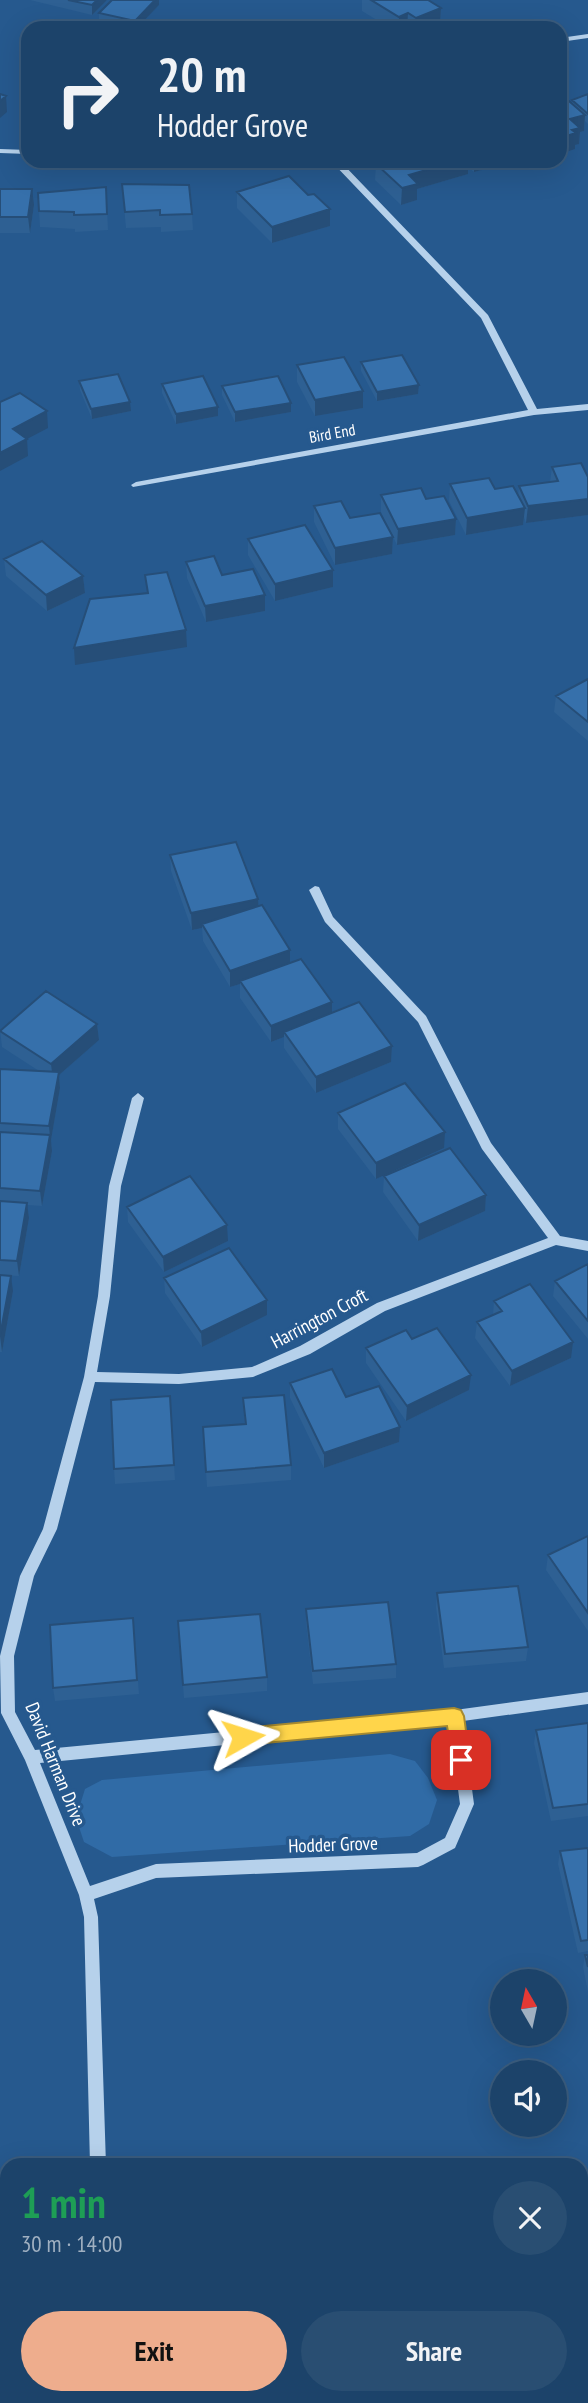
<!DOCTYPE html>
<meta charset="utf-8">
<style>
:root{--surface:#1c436a;--page:#294e72;--text:#f1f3f6;--muted:#a0b0c1;--line:#3a5c7e;--accent:#eead8d}
body{margin:0;font-family:"PT Sans Narrow",sans-serif;background:var(--page);color:var(--text);height:100vh;display:flex;flex-direction:column;font-size:26px;white-space:nowrap}
*{box-sizing:border-box;margin:0}
p{font-size:23px;color:var(--muted)}
.icon{flex:none;width:38px;height:38px;fill:none;stroke:currentColor;stroke-width:2;stroke-linecap:round;stroke-linejoin:round}
.map{position:relative;flex:1;overflow:hidden}
.details{position:absolute;left:0px;top:2158px;width:588px;height:247px;display:flex;flex-direction:column;background:var(--surface);border-radius:21px 21px 0 0;box-shadow:0 7px 28px #0002,0 0 0 2px var(--line)}
.details>*{flex:none}
.guide{position:absolute;left:21px;top:21px;width:546px;height:147px;border-radius:21px;box-shadow:0 7px 28px #0002,0 0 0 2px var(--line);background:#1c436a;color:var(--text);overflow:hidden}
.needle{width:46px;rotate:351deg}
.tools{position:absolute;left:490px;top:1969px;display:grid;gap:14px}
.tools a{display:grid;place-items:center;width:77px;height:77px;border-radius:50%;background:var(--surface);box-shadow:0 7px 28px #0002,0 0 0 2px var(--line);font-size:35px}
.pin{position:absolute;display:grid;place-items:center;width:60px;height:60px;color:#fff;margin:-30px;border-radius:14px;box-shadow:0 4px 10px #0006}
.me{position:absolute;width:77px;margin:-38px;rotate:84deg;stroke-linejoin:round;filter:drop-shadow(0 0 5px #0008)}
.turn{display:flex;align-items:center;gap:24px;height:147px;padding:0 21px;font-size:32px}
.turn .icon{width:91px;height:91px;stroke-width:2.5}
.turn b{display:block;font-size:49px;line-height:60px}
.round{display:grid;place-items:center;flex:none;width:74px;height:74px;border-radius:37px;background:var(--page)}
.headline{display:flex;align-items:center;justify-content:space-between;height:119px;padding:0 21px}
h1{font-size:42px;font-weight:700;line-height:52px;color:#1e9e55}
.action{display:flex;gap:14px;margin-top:auto;padding:14px 21px}
.action a{flex:1;height:80px;border-radius:42px;background:var(--accent);color:#111;font-size:28px;font-weight:700;line-height:80px;text-align:center}
.action a+a{background:var(--page);color:var(--text)}
.map>svg:first-child{display:block}
</style>
<div class="map">
<svg width="588" height="2403" viewBox="0 0 588 2403">
<rect width="100%" height="100%" fill="#26598e"/>
<path fill="#306ba6" d="M390 1754 415 1761 428 1778 437 1800 429 1824 410 1836 112 1857 84 1842 76 1818 85 1789 102 1780Z"/>
<g fill="none" stroke-linecap="round" stroke-linejoin="round">
<path fill="#b6d1eb" fill-rule="evenodd" d="M588 34V38L560 42V38Z
M0 149 28 150V154L0 153Z
M331 161H340L488 315 537 409 588 404V410L534 415 133 487 131 485 136 482 528 410 481 318Z
M315 886 319 887 333 917 426 1016 491 1143 560 1236 588 1241V1251L556 1245 385 1311 310 1354 253 1377 179 1384 95 1382 57 1529 34 1576 14 1656 15 1712 35 1750 455 1710 588 1692V1704L463 1721 474 1804 455 1848 423 1865 418 1867 156 1878 94 1899 98 1917 106 2165H90L84 1917 79 1895 25 1760 1 1713 0 1656 20 1576 43 1529 84 1377 98 1296 109 1186 132 1098 138 1093 144 1098 121 1186 110 1296 97 1372 179 1374 252 1367 300 1346 377 1303 548 1238 482 1149 418 1022 325 922 309 890ZM449 1723 460 1804 445 1838 417 1853 156 1864 90 1886 40 1763Z
M97 2398H113L114 2403H98Z"/>
</g>
<path fill="#2e6093" d="M30 0H107L92 15Z
M362 0H428L441 8 440 24 430 28H389H390L362 11Z
M159 5 137 28H126L99 22V13Z
M588 94V124L585 121 584 131 580 132 579 144 575 145V149L572 100Z
M28 107V135H24L23 125Z
M386 161H515L474 172 468 167V174L417 189V200L401 205 375 180 376 164Z
M122 184 192 214 193 230 161 232V227L126 228Z
M106 187 108 230 75 232V229L40 227 39 211Z
M0 189 34 205 30 233H0Z
M237 192 308 195 330 209V226L272 243 237 208Z
M361 362 419 385 418 394 377 401 361 371Z
M297 365 363 408 315 416 297 382Z
M79 381 131 411 92 419 80 390Z
M162 384 218 416 176 424 162 393Z
M222 386 291 403V412L235 422 222 395Z
M552 467 588 477V515L526 523 524 517 523 525 466 535 449 501 450 484 495 489 518 496 519 486 550 482Z
M381 495 426 499 456 519 455 535 397 545 381 512Z
M314 506 393 537 392 554 335 565 314 522Z
M248 539 333 587 275 601 248 555Z
M4 559 83 576 85 593 47 611 6 576Z
M186 562 222 575 265 611 206 622 187 578Z
M588 679V741L554 712 556 696Z
M170 855 258 899V906L290 950V963L332 1012 392 1046 391 1062 316 1093 284 1048V1037L271 1042 240 998V984L230 987 203 941 202 928 192 930 171 871Z
M97 1024 99 1040 59 1075 60 1088 51 1140 52 1151 42 1206 27 1205 29 1218 19 1276 0 1275V1069L39 1071 2 1047 0 1030Z
M338 1113 444 1148 376 1179 338 1129Z
M384 1176 486 1195 485 1211 418 1241 383 1192Z
M127 1207 228 1241 164 1272 128 1222Z
M588 1264V1339L553 1296 555 1281Z
M0 1275 13 1291 2 1352H0Z
M164 1278 267 1315 202 1347 165 1293Z
M494 1301 571 1358 510 1386 475 1338 477 1322 493 1315Z
M412 1339 469 1390 406 1421 366 1363V1348Z
M290 1383 346 1397 399 1442 324 1468 290 1398Z
M170 1396 175 1480 115 1484 114 1469Z
M243 1398 291 1465V1480L207 1487 203 1427 245 1424Z
M588 1536V1631L546 1570 548 1555Z
M437 1593 528 1647 526 1661 444 1668 436 1607Z
M306 1609 396 1664V1678L313 1684 306 1623Z
M133 1618 139 1694 55 1701 53 1688Z
M178 1621 267 1677V1691L184 1698Z
M588 1723V1816L551 1821 534 1743 536 1730Z
M588 1848V1951L578 1953 558 1864 560 1851Z
M585 1955H588V1992L583 1967Z
M7 2225V2368H0V2226Z
M581 2237H588V2377L581 2378Z"/>
<path fill="#264e78" d="M97 0H107L92 15V5Z
M155 0H159V5L137 28H135V21Z
M441 8 440 24 430 28H415L416 18Z
M408 13 407 28H399V17Z
M6 96 7 112 0 118V101Z
M585 115 584 131 580 132 579 144 575 145V149L560 154V138L570 119Z
M457 161H468V174L417 189V200L401 205 402 188 409 175Z
M474 161H515L474 172Z
M32 189 34 205 30 233 28 217Z
M330 209V226L272 243V227Z
M419 385 418 394 377 401V392Z
M363 391V408L315 416V400Z
M130 402 131 411 92 419 91 409Z
M291 403V412L235 422V412Z
M218 407V416L176 424V414Z
M47 411 48 428 27 439 28 456 0 471V453L13 429Z
M588 499V515L526 523 528 506Z
M525 508 523 525 466 535 467 518Z
M456 519 455 535 397 545 398 529Z
M393 537 392 554 335 565V548Z
M333 570V587L275 601V584Z
M83 576 85 593 47 611 46 595Z
M265 595V611L206 622 205 606Z
M186 630 187 647 75 665 74 648Z
M258 899 259 916 202 924V928L192 930 191 913Z
M290 950V967L240 981V984L230 987V971Z
M332 1002V1018L284 1032V1037L271 1042V1026Z
M97 1024 99 1040 59 1075 60 1088 51 1140 52 1151 42 1206 40 1191 50 1137 49 1126 53 1080 51 1064Z
M392 1046 391 1062 316 1093V1077Z
M445 1132 444 1148 376 1179V1163Z
M486 1195 485 1211 418 1241 419 1225Z
M27 1203 29 1218 19 1276 17 1261Z
M227 1225 228 1241 164 1272 163 1257Z
M11 1276 13 1291 2 1352 0 1336Z
M267 1300V1315L202 1347 201 1332Z
M573 1342 571 1358 510 1386 512 1371Z
M471 1375 469 1390 406 1421 407 1406Z
M400 1427 399 1442 324 1468V1453Z"/>
<path fill="#3670ab" stroke="#264e78" stroke-width="2" d="M68 0H97L92 5Z
M112 0H155L135 21 99 13Z
M371 0H428L441 8 416 18 408 13 399 17Z
M0 94 6 96 0 101Z
M588 94V114L572 100Z
M560 95H562L585 115 570 119 580 128 572 130 576 133 560 138Z
M25 107H28V125H23Z
M386 161H457L409 175 418 184 402 188 376 164Z
M289 176 308 195 314 194 330 209 272 227 237 192Z
M122 184 189 185 192 214 160 215V210L125 212Z
M106 187 107 214 74 215V212L39 211 38 193Z
M0 189H32L28 217H0Z
M402 355 419 385 377 392 361 362Z
M344 357 363 391 315 400 297 365Z
M118 374 130 402 91 409 79 381Z
M203 376 218 407 176 414 162 384Z
M278 376 291 403 235 412 222 386Z
M20 393 47 411 13 429 27 439 0 453V402Z
M581 463 588 477V499L528 506 519 486 558 481 552 467Z
M489 478 495 489 513 486 525 508 467 518 450 484Z
M421 488 426 499 444 496 456 519 398 529 381 495Z
M341 501 350 518 380 513 393 537 335 548 314 506Z
M305 525 333 570 275 584 248 539Z
M42 541 83 576 46 595 4 559Z
M214 556 222 575 253 569 265 595 205 606 186 562Z
M167 572 186 630 74 648 90 599 148 593 145 575Z
M588 679V722L556 696Z
M236 842 258 899 191 913 170 855Z
M262 905 290 950 230 971 202 924Z
M301 959 332 1002 271 1026 240 981Z
M46 991 97 1024 51 1064 0 1031Z
M359 1002 392 1046 316 1077 284 1032Z
M0 1069 59 1072 49 1126 0 1123Z
M405 1083 445 1132 376 1163 338 1113Z
M0 1132 50 1135 40 1191 0 1188Z
M450 1148 486 1195 419 1225 384 1176Z
M190 1176 227 1225 163 1257 127 1207Z
M0 1201 27 1203 17 1261 0 1260Z
M229 1248 267 1300 201 1332 164 1278Z
M588 1264V1321L555 1281Z
M0 1275 11 1276 0 1336Z
M530 1284 573 1342 512 1371 477 1322 502 1311 494 1301Z
M437 1328 471 1375 407 1406 366 1348 406 1330 412 1339Z
M332 1369 346 1397 379 1386 400 1427 324 1453 290 1383Z
M284 1395 291 1465 206 1472 203 1427 246 1424 243 1398Z
M170 1396 174 1465 114 1469 111 1400Z
M588 1536V1613L548 1555Z
M518 1586 528 1647 445 1654 437 1593Z
M388 1602 396 1664 313 1671 306 1609Z
M260 1614 267 1677 183 1685 178 1621Z
M133 1618 137 1680 53 1688 50 1625Z
M588 1723V1804L553 1808 536 1730Z
M588 1848V1940L581 1941 560 1851Z
M585 1955H588V1967Z
M7 2225V2356L0 2357V2226Z
M581 2237H588V2367H581Z"/>
<path fill="#ffd54a" stroke="#a68a30" stroke-width="2" d="M454 1708 461 1710 464 1716 470 1760 467 1766 461 1769 454 1766 447 1726 243 1745 236 1743 233 1737 236 1731 243 1728Z"/>
<g text-anchor="middle" stroke-width="7" stroke-linejoin="round" paint-order="stroke">
<g font-size="16" fill="#fff" stroke="#26598e">
<text transform="translate(332 433) rotate(-10)" y="6">Bird End</text>
</g>
<g font-size="19" fill="#fff" stroke="#26598e">
<text transform="translate(319 1318) rotate(-28)" y="7">Harrington Croft</text>
<text transform="translate(56 1764) rotate(68)" y="7">David Harman Drive</text>
<text transform="translate(333 1844) rotate(-2)" y="7">Hodder Grove</text>
</g>
</g>
</svg>
<div class="tools">
<a><svg class="needle" viewBox="-14 -14 28 28"><path d="M0-13l5 13h-10z" fill="#e53935"/><path d="M0 13l5-13h-10z" fill="#a0b0c1"/></svg></a>
<a><svg class="icon" aria-label="sound" viewBox="0 0 24 24"><path d="M4 9h4l5-4v14l-5-4H4zM17 9q2 3 0 6"/></svg></a>
</div>
<div class="pin" style="left:461px;top:1760px;background:#d93025"><svg class="icon" aria-label="arrive" viewBox="0 0 24 24"><path d="M6 21V4h12l-3 4 3 4H6"/></svg></div>
<svg class="me" style="left:243px;top:1737px" viewBox="-20 -20 40 40"><path d="M0-17L14 15 0 8-14 15z" fill="#ffd54a" stroke="#fff" stroke-width="4"/></svg>
<div class="guide">
<div class="turn"><svg class="icon" aria-label="right" viewBox="0 0 24 24"><path d="M7 20v-9h11M14 6l5 5-5 5"/></svg><div><b>20 m</b>Hodder Grove</div></div>
</div>
<section class="details">
<div class="headline"><div><h1>1 min</h1><p>30 m · 14:00</p></div><a class="round"><svg class="icon" aria-label="close" viewBox="0 0 24 24"><path d="M6 6l12 12M18 6L6 18"/></svg></a></div>
<div class="action"><a>Exit</a><a>Share</a></div>
</section>
</div>
